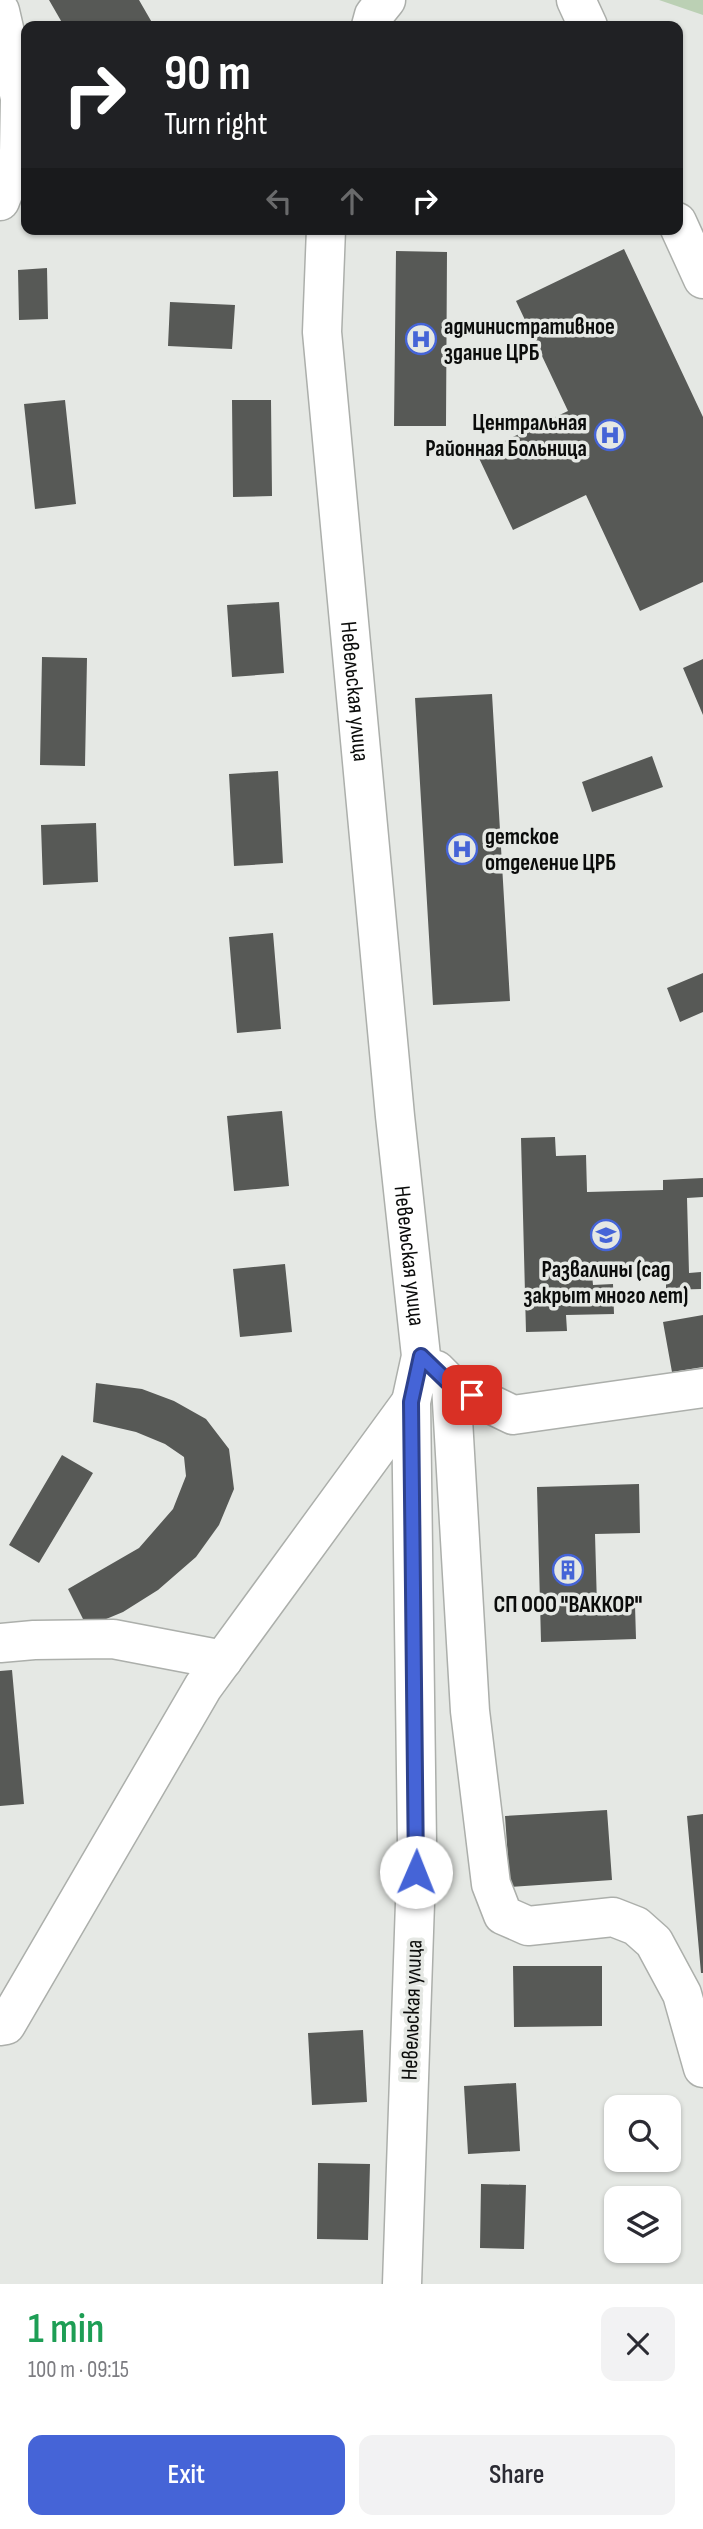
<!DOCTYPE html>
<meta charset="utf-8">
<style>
:root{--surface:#fff;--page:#f2f2f3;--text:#2b2b33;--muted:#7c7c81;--accent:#4564d7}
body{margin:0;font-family:"Sofia Sans Condensed",sans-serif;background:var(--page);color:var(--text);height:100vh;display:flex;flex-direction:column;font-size:26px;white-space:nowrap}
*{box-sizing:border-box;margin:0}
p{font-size:23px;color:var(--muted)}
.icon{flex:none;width:38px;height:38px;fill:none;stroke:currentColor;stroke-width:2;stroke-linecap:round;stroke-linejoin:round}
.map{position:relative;height:2284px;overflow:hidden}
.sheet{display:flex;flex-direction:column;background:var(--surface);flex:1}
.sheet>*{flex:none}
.guide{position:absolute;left:21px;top:21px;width:662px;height:214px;border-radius:14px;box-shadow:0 2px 5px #0004;background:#202124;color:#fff;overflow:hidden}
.controls{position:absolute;left:604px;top:2095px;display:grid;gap:14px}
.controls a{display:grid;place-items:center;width:77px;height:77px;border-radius:14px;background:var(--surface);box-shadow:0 2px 5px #0004;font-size:35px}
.pin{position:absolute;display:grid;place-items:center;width:60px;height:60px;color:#fff;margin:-30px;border-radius:14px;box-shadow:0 4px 10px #0006}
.me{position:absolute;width:77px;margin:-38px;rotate:1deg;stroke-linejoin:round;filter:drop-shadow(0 0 5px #0008)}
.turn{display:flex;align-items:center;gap:24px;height:147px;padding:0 28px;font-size:32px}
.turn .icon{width:91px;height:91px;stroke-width:2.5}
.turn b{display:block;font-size:49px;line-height:60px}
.lanes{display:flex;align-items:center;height:66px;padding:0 28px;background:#0003;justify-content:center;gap:35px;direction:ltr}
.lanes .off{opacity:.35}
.round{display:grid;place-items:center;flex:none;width:74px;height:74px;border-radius:14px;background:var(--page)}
.head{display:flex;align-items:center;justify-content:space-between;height:119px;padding:0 28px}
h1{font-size:42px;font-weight:600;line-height:52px;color:#1e9e55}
.cta{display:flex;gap:14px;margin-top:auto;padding:14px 28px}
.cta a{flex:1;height:80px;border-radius:14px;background:var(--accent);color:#fff;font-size:28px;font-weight:600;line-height:80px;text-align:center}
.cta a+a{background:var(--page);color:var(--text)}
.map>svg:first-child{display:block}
</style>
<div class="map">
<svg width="703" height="2284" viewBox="0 0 703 2284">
<rect width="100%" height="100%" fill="#e5e8e4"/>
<path fill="#bbd0b4" d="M659 0H703V15Z"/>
<path fill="#575956" d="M49 0H139L154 26H64Z
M624 249 703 417V582L640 611 586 495 513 530 477 454 568 411 516 301Z
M396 251 447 252 446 426H394Z
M47 268 48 319 19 320 18 270Z
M170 302 235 305 232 349 168 346Z
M65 400 76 504 35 509 24 404Z
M232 400H271L272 496 233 497Z
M279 602 284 673 232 677 227 605Z
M42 657 87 658 85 766 40 765Z
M703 659V715L683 668Z
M492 694 510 1001 433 1005 415 698Z
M652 756 663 787 592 812 582 782Z
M278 771 283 863 234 866 229 774Z
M96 823 98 882 43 885 41 825Z
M273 933 281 1029 237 1033 229 937Z
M703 973V1012L680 1022 667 988Z
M282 1111 289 1186 234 1191 227 1116Z
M555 1137 556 1156 586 1155 587 1192 663 1190V1180L703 1178V1197L687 1198 689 1273 701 1272V1289L666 1290V1271L592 1274 593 1285 613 1284 614 1314 566 1315 567 1331 526 1332 521 1138Z
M285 1264 292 1332 240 1337 233 1269Z
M703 1315V1367L672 1372 663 1322Z
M96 1383 142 1389 174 1401 206 1419 229 1449 234 1489 219 1525 196 1557 158 1590 123 1612 87 1627 68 1589 139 1548 173 1509 186 1476 184 1457 165 1444 136 1432 93 1422Z
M62 1455 93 1473 39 1563 9 1545Z
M639 1484 640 1533 595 1534 597 1606 635 1605 636 1639 541 1642 537 1487Z
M12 1670 24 1804 0 1806V1671Z
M607 1810 612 1880 510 1887 505 1816Z
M703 1814V1973H701L687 1816Z
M513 1966H602V2026L514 2027Z
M363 2030 367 2102 312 2105 308 2033Z
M516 2083 520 2151 468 2154 464 2086Z
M318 2163 370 2164 368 2240 317 2239Z
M481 2184 526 2185 524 2249 480 2248Z"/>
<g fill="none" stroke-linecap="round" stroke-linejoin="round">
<g stroke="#acafab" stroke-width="41">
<g id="minor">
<path d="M576 0 588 26"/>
<path d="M0 11 20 98 19 153 0 201"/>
<path d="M371 26 374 15 386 0"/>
<path d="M677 222 703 279"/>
<path id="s1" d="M326 229 322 332 395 1116 421 1356 411 1402 417 1844 402 2284"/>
<path d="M436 1370 451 1385 513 1415 703 1388"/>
<path d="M451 1385 470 1711 491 1884 503 1915 528 1926 613 1917 636 1926 654 1942 682 1994 703 2068"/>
<path d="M0 1643 34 1640 113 1639 223 1660"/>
<path d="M0 2026 6 2025 203 1687 411 1402"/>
</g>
</g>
<use href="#minor" stroke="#fff" stroke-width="38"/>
</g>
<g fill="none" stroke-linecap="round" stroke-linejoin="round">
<g stroke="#2d418c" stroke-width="18">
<path id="route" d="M416 1872 411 1402 421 1356 451 1385 472 1395"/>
</g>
<use href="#route" stroke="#4564d7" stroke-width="12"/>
</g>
<defs>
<g id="hospital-ring" transform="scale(1.575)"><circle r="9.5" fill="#e5e8e4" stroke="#4564d7" stroke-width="1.5"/><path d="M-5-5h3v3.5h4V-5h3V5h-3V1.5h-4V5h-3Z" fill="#4564d7"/></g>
<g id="school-ring" transform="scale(1.575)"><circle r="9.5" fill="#e5e8e4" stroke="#4564d7" stroke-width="1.5"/><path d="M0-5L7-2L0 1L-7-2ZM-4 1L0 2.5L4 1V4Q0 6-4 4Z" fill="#4564d7"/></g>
<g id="building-ring" transform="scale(1.575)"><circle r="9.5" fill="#e5e8e4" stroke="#4564d7" stroke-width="1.5"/><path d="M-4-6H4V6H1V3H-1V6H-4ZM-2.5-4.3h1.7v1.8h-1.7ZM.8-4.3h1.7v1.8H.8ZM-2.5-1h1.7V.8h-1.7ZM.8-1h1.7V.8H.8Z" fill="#4564d7"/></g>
</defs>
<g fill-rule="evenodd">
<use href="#hospital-ring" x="421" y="339"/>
<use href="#hospital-ring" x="610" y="435"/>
<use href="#hospital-ring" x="462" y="849"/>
<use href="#school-ring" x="606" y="1235"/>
<use href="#building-ring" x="568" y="1570"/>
</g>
<g text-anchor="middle" stroke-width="7" stroke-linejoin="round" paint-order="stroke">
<g font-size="23" font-weight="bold" fill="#0b0c0b" stroke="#e5e8e4" text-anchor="start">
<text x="444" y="334">административное<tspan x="444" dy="26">здание ЦРБ</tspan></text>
<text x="587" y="430" text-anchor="end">Центральная<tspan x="587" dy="26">Районная Больница</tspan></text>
<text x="485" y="844">детское<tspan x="485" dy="26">отделение ЦРБ</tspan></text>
<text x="606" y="1277" text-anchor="middle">Развалины (сад<tspan x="606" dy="26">закрыт много лет)</tspan></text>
<text x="568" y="1612" text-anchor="middle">СП ООО "ВАККОР"</text>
</g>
<g font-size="23" fill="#0b0c0b" stroke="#e5e8e4">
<text dy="8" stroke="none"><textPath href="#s1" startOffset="464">Невельская улица</textPath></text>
<text dy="8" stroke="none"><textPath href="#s1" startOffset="1031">Невельская улица</textPath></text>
<text transform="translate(411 2010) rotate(-88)" y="8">Невельская улица</text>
</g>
</g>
</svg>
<div class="controls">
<a><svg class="icon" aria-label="search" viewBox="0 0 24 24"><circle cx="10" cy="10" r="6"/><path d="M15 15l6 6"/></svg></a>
<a><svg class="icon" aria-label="layers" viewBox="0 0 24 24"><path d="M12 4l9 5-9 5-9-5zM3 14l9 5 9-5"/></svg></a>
</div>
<div class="pin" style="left:472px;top:1395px;background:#d93025"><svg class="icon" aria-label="arrive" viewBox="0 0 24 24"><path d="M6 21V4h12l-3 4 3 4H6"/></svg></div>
<svg class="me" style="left:416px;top:1872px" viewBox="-20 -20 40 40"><circle r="19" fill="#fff"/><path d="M0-13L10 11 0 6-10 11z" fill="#4564d7"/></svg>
<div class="guide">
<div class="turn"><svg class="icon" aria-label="right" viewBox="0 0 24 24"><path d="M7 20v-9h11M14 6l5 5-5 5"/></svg><div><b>90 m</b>Turn right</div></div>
<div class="lanes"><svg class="icon off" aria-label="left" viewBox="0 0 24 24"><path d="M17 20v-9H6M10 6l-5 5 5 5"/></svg><svg class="icon off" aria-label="ahead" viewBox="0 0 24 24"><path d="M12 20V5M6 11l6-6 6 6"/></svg><svg class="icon" aria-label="right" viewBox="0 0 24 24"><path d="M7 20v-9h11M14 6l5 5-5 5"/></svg></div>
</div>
</div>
<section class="sheet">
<div class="head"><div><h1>1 min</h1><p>100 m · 09:15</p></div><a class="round"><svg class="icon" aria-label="close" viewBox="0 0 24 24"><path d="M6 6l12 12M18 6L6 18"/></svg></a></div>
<div class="cta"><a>Exit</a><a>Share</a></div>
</section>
